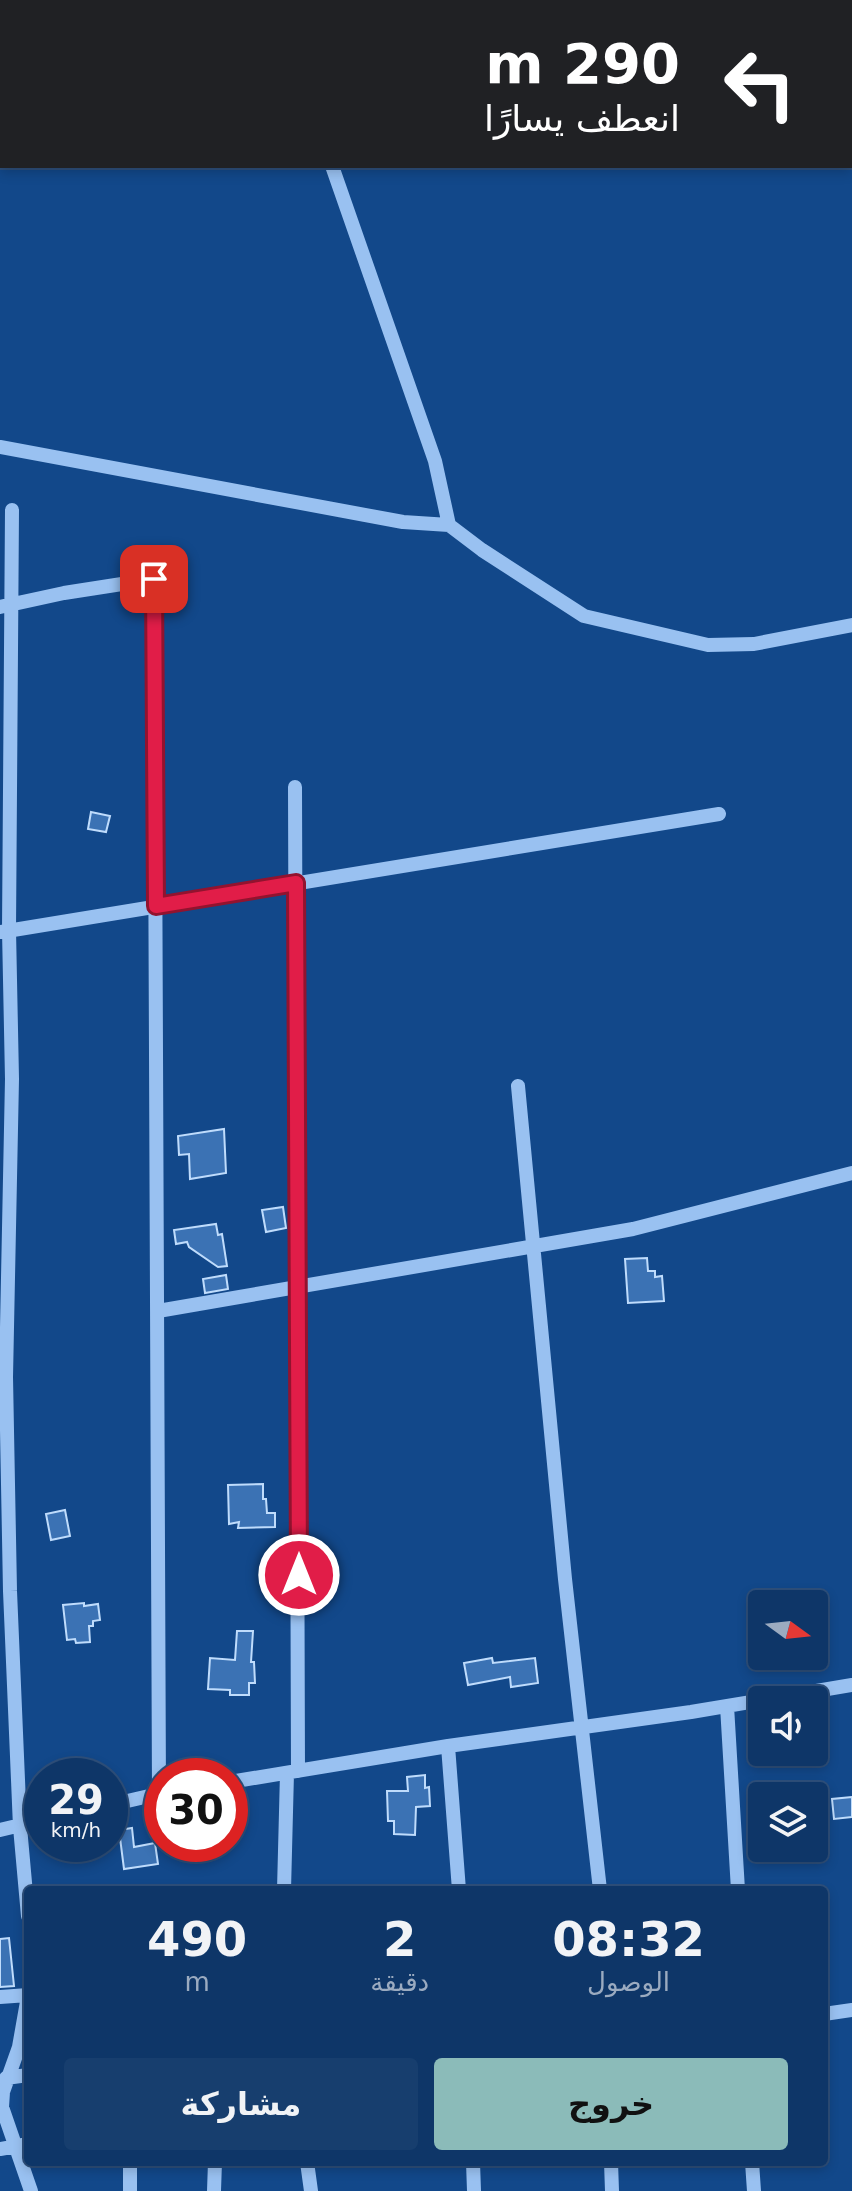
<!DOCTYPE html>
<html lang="ar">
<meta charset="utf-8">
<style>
:root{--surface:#0e3668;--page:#173e6e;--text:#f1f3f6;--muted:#9babc0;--line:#2e507c;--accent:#8bbbb9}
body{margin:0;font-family:"DejaVu Sans",Cairo,sans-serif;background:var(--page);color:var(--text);direction:rtl;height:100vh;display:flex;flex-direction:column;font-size:30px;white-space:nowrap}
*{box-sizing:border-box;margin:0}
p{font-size:26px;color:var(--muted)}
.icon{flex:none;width:44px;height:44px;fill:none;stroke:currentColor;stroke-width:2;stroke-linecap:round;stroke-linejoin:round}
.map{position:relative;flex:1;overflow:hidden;direction:ltr}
.sheet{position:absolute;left:24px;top:1886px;width:804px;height:280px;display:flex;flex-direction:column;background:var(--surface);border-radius:8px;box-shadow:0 4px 12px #0003,0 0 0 2px var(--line);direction:rtl}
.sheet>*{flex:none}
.hud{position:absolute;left:0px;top:0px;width:852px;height:168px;box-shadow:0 4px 12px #0003,0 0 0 2px var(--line);direction:rtl;background:#202124;color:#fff;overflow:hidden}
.needle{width:52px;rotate:105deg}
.fabs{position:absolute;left:748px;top:1590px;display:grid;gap:16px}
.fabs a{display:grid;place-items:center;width:80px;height:80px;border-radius:8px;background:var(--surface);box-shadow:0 4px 12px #0003,0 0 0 2px var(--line);font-size:40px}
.speed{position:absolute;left:24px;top:1758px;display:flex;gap:16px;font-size:40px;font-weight:700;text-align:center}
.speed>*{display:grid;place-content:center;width:104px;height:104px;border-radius:50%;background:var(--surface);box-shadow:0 4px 12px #0003,0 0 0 2px var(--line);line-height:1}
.speed small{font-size:20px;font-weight:400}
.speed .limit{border:12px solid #d22;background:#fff;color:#111}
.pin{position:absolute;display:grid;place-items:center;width:68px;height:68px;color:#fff;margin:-34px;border-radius:16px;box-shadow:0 4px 12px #0006}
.me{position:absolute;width:88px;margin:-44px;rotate:0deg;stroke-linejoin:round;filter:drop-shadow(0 0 6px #0008)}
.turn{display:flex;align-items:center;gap:28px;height:168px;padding:0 40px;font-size:36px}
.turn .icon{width:104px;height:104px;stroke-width:2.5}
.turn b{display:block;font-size:56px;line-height:68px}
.eta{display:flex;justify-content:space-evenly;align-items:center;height:136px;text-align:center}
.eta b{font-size:48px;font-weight:800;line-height:56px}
.action{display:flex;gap:16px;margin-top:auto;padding:16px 40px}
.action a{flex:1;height:92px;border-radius:8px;background:var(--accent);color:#111;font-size:32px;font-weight:800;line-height:92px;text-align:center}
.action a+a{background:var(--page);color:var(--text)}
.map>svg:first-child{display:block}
</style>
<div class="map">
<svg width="852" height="2191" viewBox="0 0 852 2191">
<rect width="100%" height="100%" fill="#12488a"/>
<path fill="#3b72b4" stroke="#bfdcfc" stroke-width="2" d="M91 812 110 816 106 832 88 829Z
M224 1129 226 1173 190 1179 189 1154 179 1155 178 1136Z
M283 1207 286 1228 266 1232 262 1210Z
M216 1224 218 1235 222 1234 227 1266 218 1267 189 1247 187 1242 176 1244 174 1230Z
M647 1258 648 1271H655V1277L662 1276 664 1301 628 1303 625 1259Z
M226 1275 228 1289 205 1293 203 1279Z
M263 1484V1499H266L267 1513H275V1527L238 1528 239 1522 229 1524 228 1485Z
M65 1510 70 1536 51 1540 46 1514Z
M84 1603V1606L98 1604 100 1620 93 1621V1626H89L90 1642 76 1643 75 1639 67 1640 63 1605Z
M237 1631H253L251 1662H254L255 1683H249V1695H230V1690L208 1689 210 1658 235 1660Z
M492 1658 493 1663 535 1658 538 1683 511 1687 510 1677 468 1685 464 1663Z
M425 1775V1788L429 1787 430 1806 416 1807 415 1835 394 1834V1821H388L387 1791H408L407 1777Z
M852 1797V1817L834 1819 832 1799Z
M132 1828 134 1847 155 1843 158 1864 124 1869 119 1830Z
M9 1938 14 1986 0 1987V1939Z"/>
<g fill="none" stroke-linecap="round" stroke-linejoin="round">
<path stroke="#99c1f1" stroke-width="14" d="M274 0 275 2
M332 166 435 461 449 525
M0 447 403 522 449 525 482 550 584 616 708 645 754 644 852 625
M12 510 9 930 12 1079 6 1377 10 1591 20 1827 28 1916
M154 560 159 1794
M0 607 64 593 154 579
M295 787 298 1771
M1 932 719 814
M518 1086 565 1579 600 1890
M158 1311 633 1229 852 1173
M727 1706 738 1890
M448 1746 459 1890
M230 1782 448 1746 691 1712 852 1685
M110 1805 162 1793
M0 1830 42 1820
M284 1890 287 1773
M28 1996 19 2047 3 2092 2 2107 31 2191
M0 1997 28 1995
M824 2014 852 2010
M6 2078 28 2075
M0 2149 28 2144
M307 2162 311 2191
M473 2162 474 2191
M611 2162 612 2191
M752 2162 754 2191
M130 2191V2162
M214 2191 215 2162"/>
</g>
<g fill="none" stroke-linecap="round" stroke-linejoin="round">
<g stroke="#92132f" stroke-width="20">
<path id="route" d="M154 579 156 906 296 883 299 1575"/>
</g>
<use href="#route" stroke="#e11d48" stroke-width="14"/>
</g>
</svg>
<div class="fabs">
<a><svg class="needle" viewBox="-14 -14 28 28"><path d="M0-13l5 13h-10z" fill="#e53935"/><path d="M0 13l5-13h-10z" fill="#9babc0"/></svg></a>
<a><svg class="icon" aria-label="sound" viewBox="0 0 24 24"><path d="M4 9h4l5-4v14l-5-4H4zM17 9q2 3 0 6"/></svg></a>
<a><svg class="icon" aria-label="layers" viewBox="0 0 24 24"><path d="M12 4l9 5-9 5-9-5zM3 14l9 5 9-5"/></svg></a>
</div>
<div class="speed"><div>29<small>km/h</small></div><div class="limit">30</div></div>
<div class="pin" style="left:154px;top:579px;background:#d93025"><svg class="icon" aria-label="arrive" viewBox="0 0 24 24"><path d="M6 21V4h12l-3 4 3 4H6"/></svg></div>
<svg class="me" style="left:299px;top:1575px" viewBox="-20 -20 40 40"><circle r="17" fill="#e11d48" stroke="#fff" stroke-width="3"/><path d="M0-11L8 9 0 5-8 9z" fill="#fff"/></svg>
<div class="hud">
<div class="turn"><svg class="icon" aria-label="left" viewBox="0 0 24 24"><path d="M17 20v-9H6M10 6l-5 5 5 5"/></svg><div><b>290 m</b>انعطف يسارًا</div></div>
</div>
<section class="sheet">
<div class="eta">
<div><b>08:32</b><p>الوصول</p></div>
<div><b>2</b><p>دقيقة</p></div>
<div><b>490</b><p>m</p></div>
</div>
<div class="action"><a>خروج</a><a>مشاركة</a></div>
</section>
</div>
